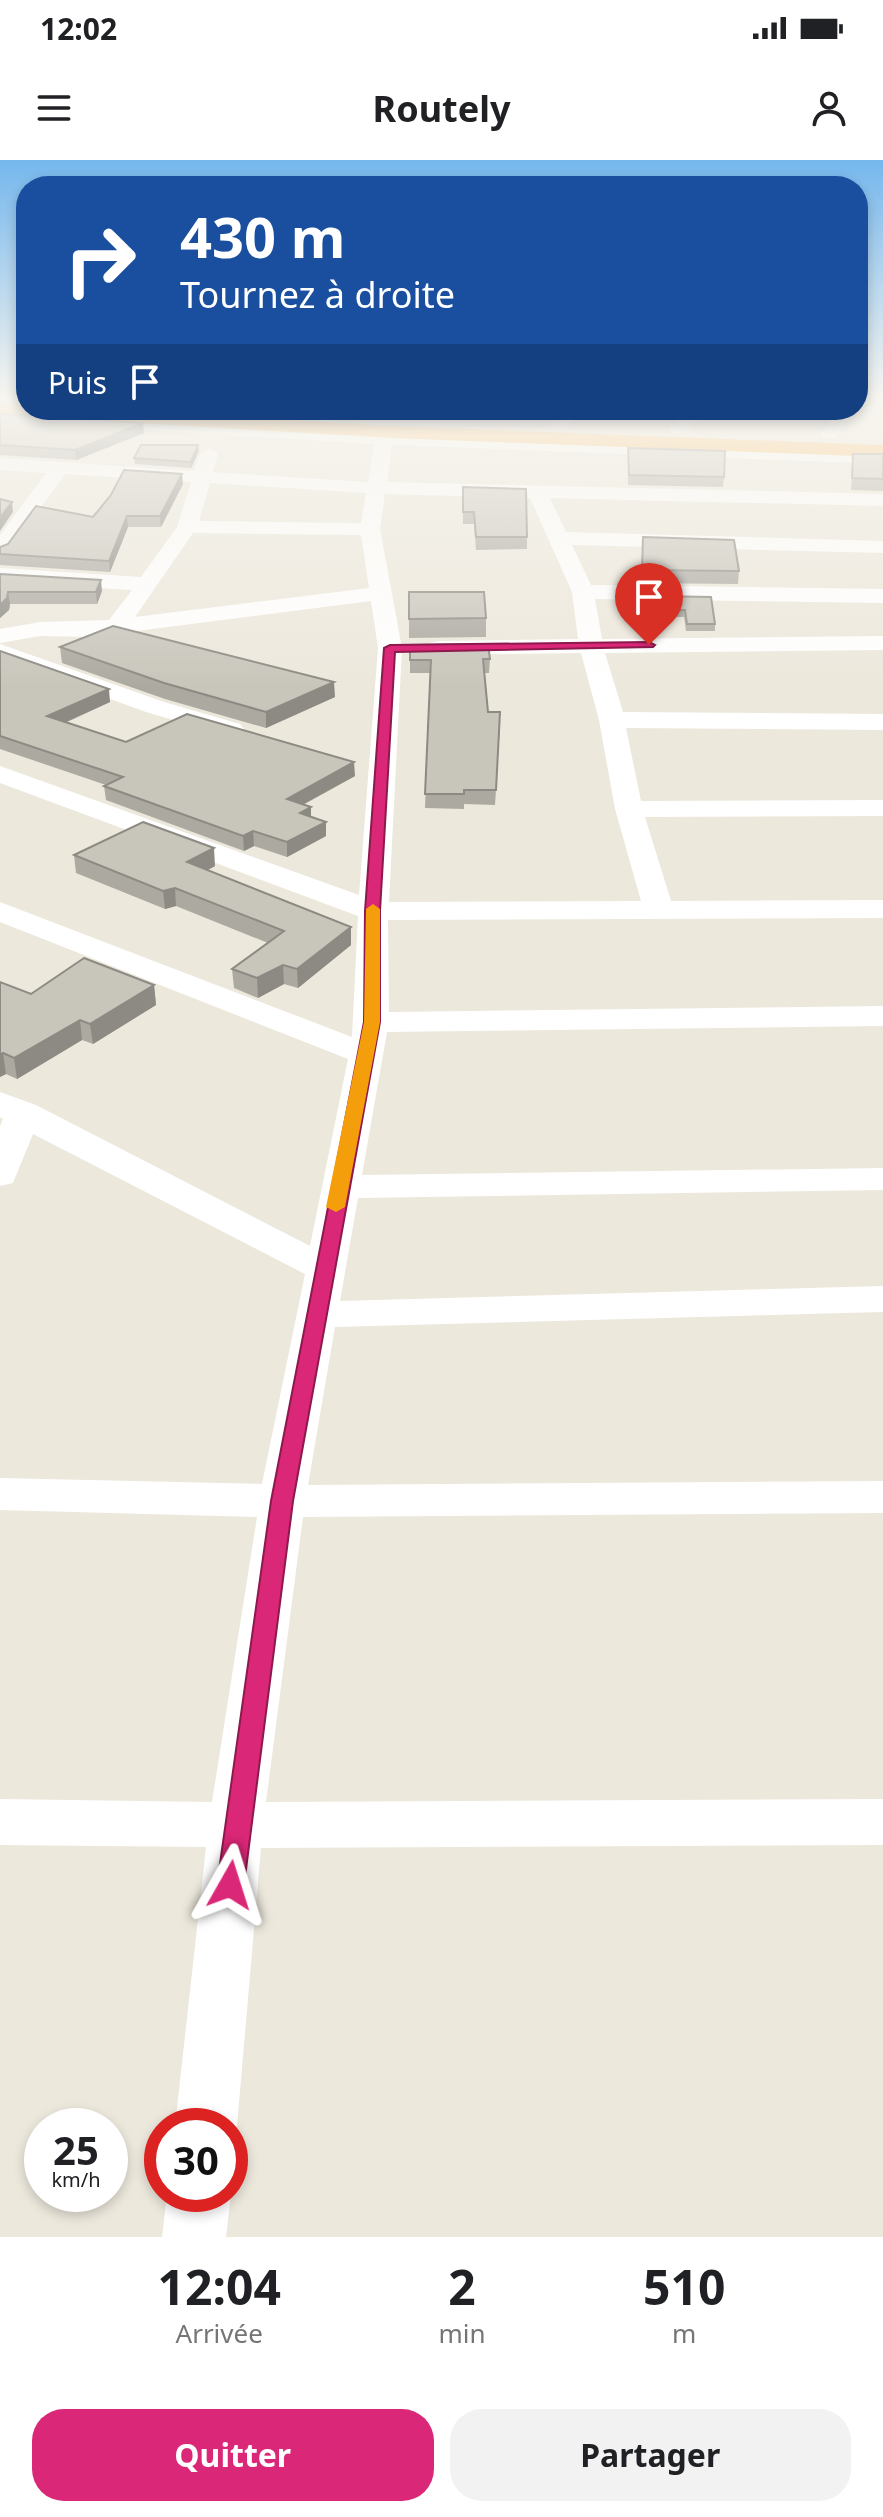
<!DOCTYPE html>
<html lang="fr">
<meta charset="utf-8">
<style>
:root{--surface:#fff;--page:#f2f2f2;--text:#202124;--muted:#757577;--accent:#db2777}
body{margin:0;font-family:"Noto Sans",sans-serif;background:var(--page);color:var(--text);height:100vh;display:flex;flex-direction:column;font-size:30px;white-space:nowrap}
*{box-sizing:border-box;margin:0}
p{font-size:26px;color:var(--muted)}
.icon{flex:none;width:44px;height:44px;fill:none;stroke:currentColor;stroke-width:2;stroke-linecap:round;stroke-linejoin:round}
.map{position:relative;height:2077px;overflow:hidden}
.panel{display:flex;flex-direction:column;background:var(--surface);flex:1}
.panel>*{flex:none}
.guide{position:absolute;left:16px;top:16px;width:852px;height:244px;border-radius:32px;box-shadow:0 4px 12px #0003;background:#1a4fa0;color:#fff;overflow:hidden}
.speed{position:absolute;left:24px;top:1948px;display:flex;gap:16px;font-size:40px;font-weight:700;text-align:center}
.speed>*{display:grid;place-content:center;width:104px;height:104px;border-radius:50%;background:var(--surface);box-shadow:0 4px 12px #0003;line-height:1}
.speed small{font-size:20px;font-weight:400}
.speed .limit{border:12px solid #d22;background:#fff;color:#111}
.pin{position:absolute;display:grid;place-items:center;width:68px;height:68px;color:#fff;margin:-82px -34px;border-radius:50% 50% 50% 0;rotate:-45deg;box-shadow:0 0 8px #0007}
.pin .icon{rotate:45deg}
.me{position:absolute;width:88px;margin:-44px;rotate:6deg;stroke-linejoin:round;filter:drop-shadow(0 0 6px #0008)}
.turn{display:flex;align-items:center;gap:28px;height:168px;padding:0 32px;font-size:36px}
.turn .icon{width:104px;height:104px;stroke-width:2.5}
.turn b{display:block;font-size:56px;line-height:68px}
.then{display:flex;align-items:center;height:76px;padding:0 32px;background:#0003;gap:16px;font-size:30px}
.eta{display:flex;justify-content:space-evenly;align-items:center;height:136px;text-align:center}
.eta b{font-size:48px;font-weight:700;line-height:56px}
.cta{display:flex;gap:16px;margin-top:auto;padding:16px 32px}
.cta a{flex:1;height:92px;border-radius:32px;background:var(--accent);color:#fff;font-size:32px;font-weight:700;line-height:92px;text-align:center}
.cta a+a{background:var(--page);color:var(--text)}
.status{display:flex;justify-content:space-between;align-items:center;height:56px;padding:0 40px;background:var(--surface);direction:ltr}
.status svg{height:22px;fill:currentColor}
header{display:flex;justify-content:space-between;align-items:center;height:104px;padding:0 32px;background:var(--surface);font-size:36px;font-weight:700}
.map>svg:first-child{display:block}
</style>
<div class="status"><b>12:02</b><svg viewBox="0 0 49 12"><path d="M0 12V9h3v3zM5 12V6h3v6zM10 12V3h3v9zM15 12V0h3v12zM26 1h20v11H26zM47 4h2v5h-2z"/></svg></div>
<header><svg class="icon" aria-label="menu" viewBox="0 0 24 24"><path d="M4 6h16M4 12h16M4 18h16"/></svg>Routely<svg class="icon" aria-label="person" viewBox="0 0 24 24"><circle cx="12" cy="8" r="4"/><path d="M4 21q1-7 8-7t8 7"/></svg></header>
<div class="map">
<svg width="883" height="2077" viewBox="0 0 883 2077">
<rect width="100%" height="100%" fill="#ede8dc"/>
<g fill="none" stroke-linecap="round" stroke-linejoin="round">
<path fill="#fff" fill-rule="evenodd" d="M566 250H585L565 269H553L550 265Z
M689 250H708L684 273H672L669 269Z
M836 250H854L835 278H823L820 274Z
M0 251 384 274 883 292V304L392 285 387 322 883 334V346L550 338 566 372 883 381V393L572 385 591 425 883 429V443L595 439 602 479 883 476V490L605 493 623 552 883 554V570L626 568 641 641 883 640V656L645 657 671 741 883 740V758L388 760 389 852 883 846V866L387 872 362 1015 883 1008V1030L358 1038 340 1141 883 1126V1152L335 1167 308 1325 883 1321V1353L303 1357 266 1642 883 1639V1685L261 1688 237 1966 230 1982V1966H175L206 1687 0 1685V1639L212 1642 257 1357 0 1350V1318L262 1324 305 1114 33 974 13 1023 0 1026V966L3 959 0 957V932L36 945 310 1086 348 899 0 762V742L352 877 358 756 0 623V606L359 735 378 488 371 441 89 477 40 476 0 483V469L40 462 109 460 132 430 0 422V408L141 417 177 367 191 322 65 314 7 394 0 396V375L46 313 0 310V298L194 311 200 294 209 288 218 294 213 312 368 322 374 284 0 261ZM210 323 366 333 361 363 199 361ZM385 334 530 338 572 432 578 479 438 481 430 483 426 488 430 493 438 495 581 493 599 560 615 649 641 741 389 742 402 488 380 369ZM193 373 361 375 369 428 135 457Z
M0 484 164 542 240 564 244 569 240 574 231 577 146 552 0 499Z
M230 2032 231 2034 226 2077H162L167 2034Z"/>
<path fill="#ffb755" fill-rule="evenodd" d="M0 243 26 244V250H121L391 266 883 285V297L391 278 0 255Z"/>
</g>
<path fill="#aca9a1" d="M0 254 144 273 76 300 0 295Z
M628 288 724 317 723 327 628 325Z
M199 291 191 308 135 304 134 298Z
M853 294H883V331L851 330Z
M183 324 161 367H128L110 412 0 405V387L93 357Z
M463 327 527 377V389L476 390 474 364H463Z
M643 377 739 411 738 424 641 423Z
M0 414 102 431 97 444H10L9 450 0 458Z
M409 432 486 458V477L409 478Z
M654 436 715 464V471H686L684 457H656L654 443Z
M410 485 490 499 489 513H484L488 552 500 566 495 645 464 644V649L425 648 430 513H410Z
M60 487 335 537 266 568 165 539 62 503Z
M0 491 110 542 65 563 126 582 355 616 303 645 311 657 326 662V676L287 697 254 686 244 691 106 640 104 626 106 625 0 589Z
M74 695 215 706 208 710 351 785 298 828 284 824 258 838 234 828 232 809 268 783 176 746 165 749 76 713Z
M0 822 31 834 154 825 156 845 93 884 82 880 17 919 6 914 0 917Z"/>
<path fill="#8c8a83" d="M143 263 144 273 76 300 75 290Z
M198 285 199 291 191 308V302Z
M182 314 183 324 161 367 160 356Z
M12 342 13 352 0 371V358Z
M127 356 128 367 110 412 109 401Z
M101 420 102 431 97 444 96 432Z
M8 432 10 444 9 450 0 458V445Z
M334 522 335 537 266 568V552Z
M109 529 110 542 48 570 47 556Z
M354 602 355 616 287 653V639Z
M311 647V662L300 653Z
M326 662V676L287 697V682Z
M253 671 254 686 244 691 243 676Z
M214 688 215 706 189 720 187 702Z
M175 728 176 746 165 749 163 731Z
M351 767V785L298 828 297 809Z
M283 805 284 824 258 838 257 818Z
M154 825 156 845 93 884 90 864Z
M80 860 82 880 17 919 14 898Z
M3 893 6 914 0 917V895Z"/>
<path fill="#c8c5bb" stroke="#8c8a83" stroke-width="2" d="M0 254 143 263 75 290 0 285Z
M141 285H198L191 302 134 298Z
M628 288 725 291 724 317 629 315Z
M853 294H883V319L852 318Z
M124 310 182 314 160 356H127L109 401 0 394V387L8 384 36 346 93 357 111 335Z
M463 327 526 329 527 377H476L474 352H463Z
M0 339 12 342 0 358Z
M643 377 734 380 739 411 642 410Z
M0 414 101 420 96 432H8L7 438 0 445Z
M409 432H484L486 458 409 459Z
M654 436 711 437 715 464H687L685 450H657Z
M113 466 334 522 266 552 164 523 60 487Z
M488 484 490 499H483L488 552H500L496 630H464V634H425L431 500H410V485Z
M0 491 109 529 47 556 126 582 187 554 354 602 287 639 311 647 300 653 326 662 287 682 253 671 243 676 104 626 123 617 0 576Z
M143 662 214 688 187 702 351 767 297 809 283 805 257 818 232 809 284 771 175 728 163 731 74 695Z
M84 798 154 825 90 864 80 860 14 898 3 893 0 895V822L31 834Z"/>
<linearGradient id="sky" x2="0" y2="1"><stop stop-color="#75b7ed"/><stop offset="0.45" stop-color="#f7f5ef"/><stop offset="1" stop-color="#f7f5ef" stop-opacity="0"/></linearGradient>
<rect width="883" height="528" fill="url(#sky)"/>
<path fill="#db2777" stroke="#8e194d" stroke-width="2" d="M649 482 655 485 653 487 395 492 380 751V862L293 1341 244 1725 240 1733 230 1737 221 1733 217 1725 271 1341 364 862 365 751 384 488 390 485Z"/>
<path fill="#f59e0b" d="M373 744 380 749V862L345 1047 336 1052 326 1047 364 862 366 749Z"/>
</svg>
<div class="speed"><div>25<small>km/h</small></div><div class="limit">30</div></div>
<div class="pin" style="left:649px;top:485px;background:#d93025"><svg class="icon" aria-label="arrive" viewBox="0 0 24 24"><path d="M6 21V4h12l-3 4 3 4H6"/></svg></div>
<svg class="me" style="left:230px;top:1725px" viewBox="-20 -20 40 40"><path d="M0-17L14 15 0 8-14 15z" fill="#db2777" stroke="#fff" stroke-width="4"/></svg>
<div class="guide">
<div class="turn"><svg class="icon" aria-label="right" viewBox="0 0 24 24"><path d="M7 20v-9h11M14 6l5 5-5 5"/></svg><div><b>430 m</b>Tournez à droite</div></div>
<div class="then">Puis<svg class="icon" aria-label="arrive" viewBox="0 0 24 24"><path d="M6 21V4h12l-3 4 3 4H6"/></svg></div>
</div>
</div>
<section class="panel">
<div class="eta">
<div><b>12:04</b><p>Arrivée</p></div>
<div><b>2</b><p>min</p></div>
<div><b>510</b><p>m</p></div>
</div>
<div class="cta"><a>Quitter</a><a>Partager</a></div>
</section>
